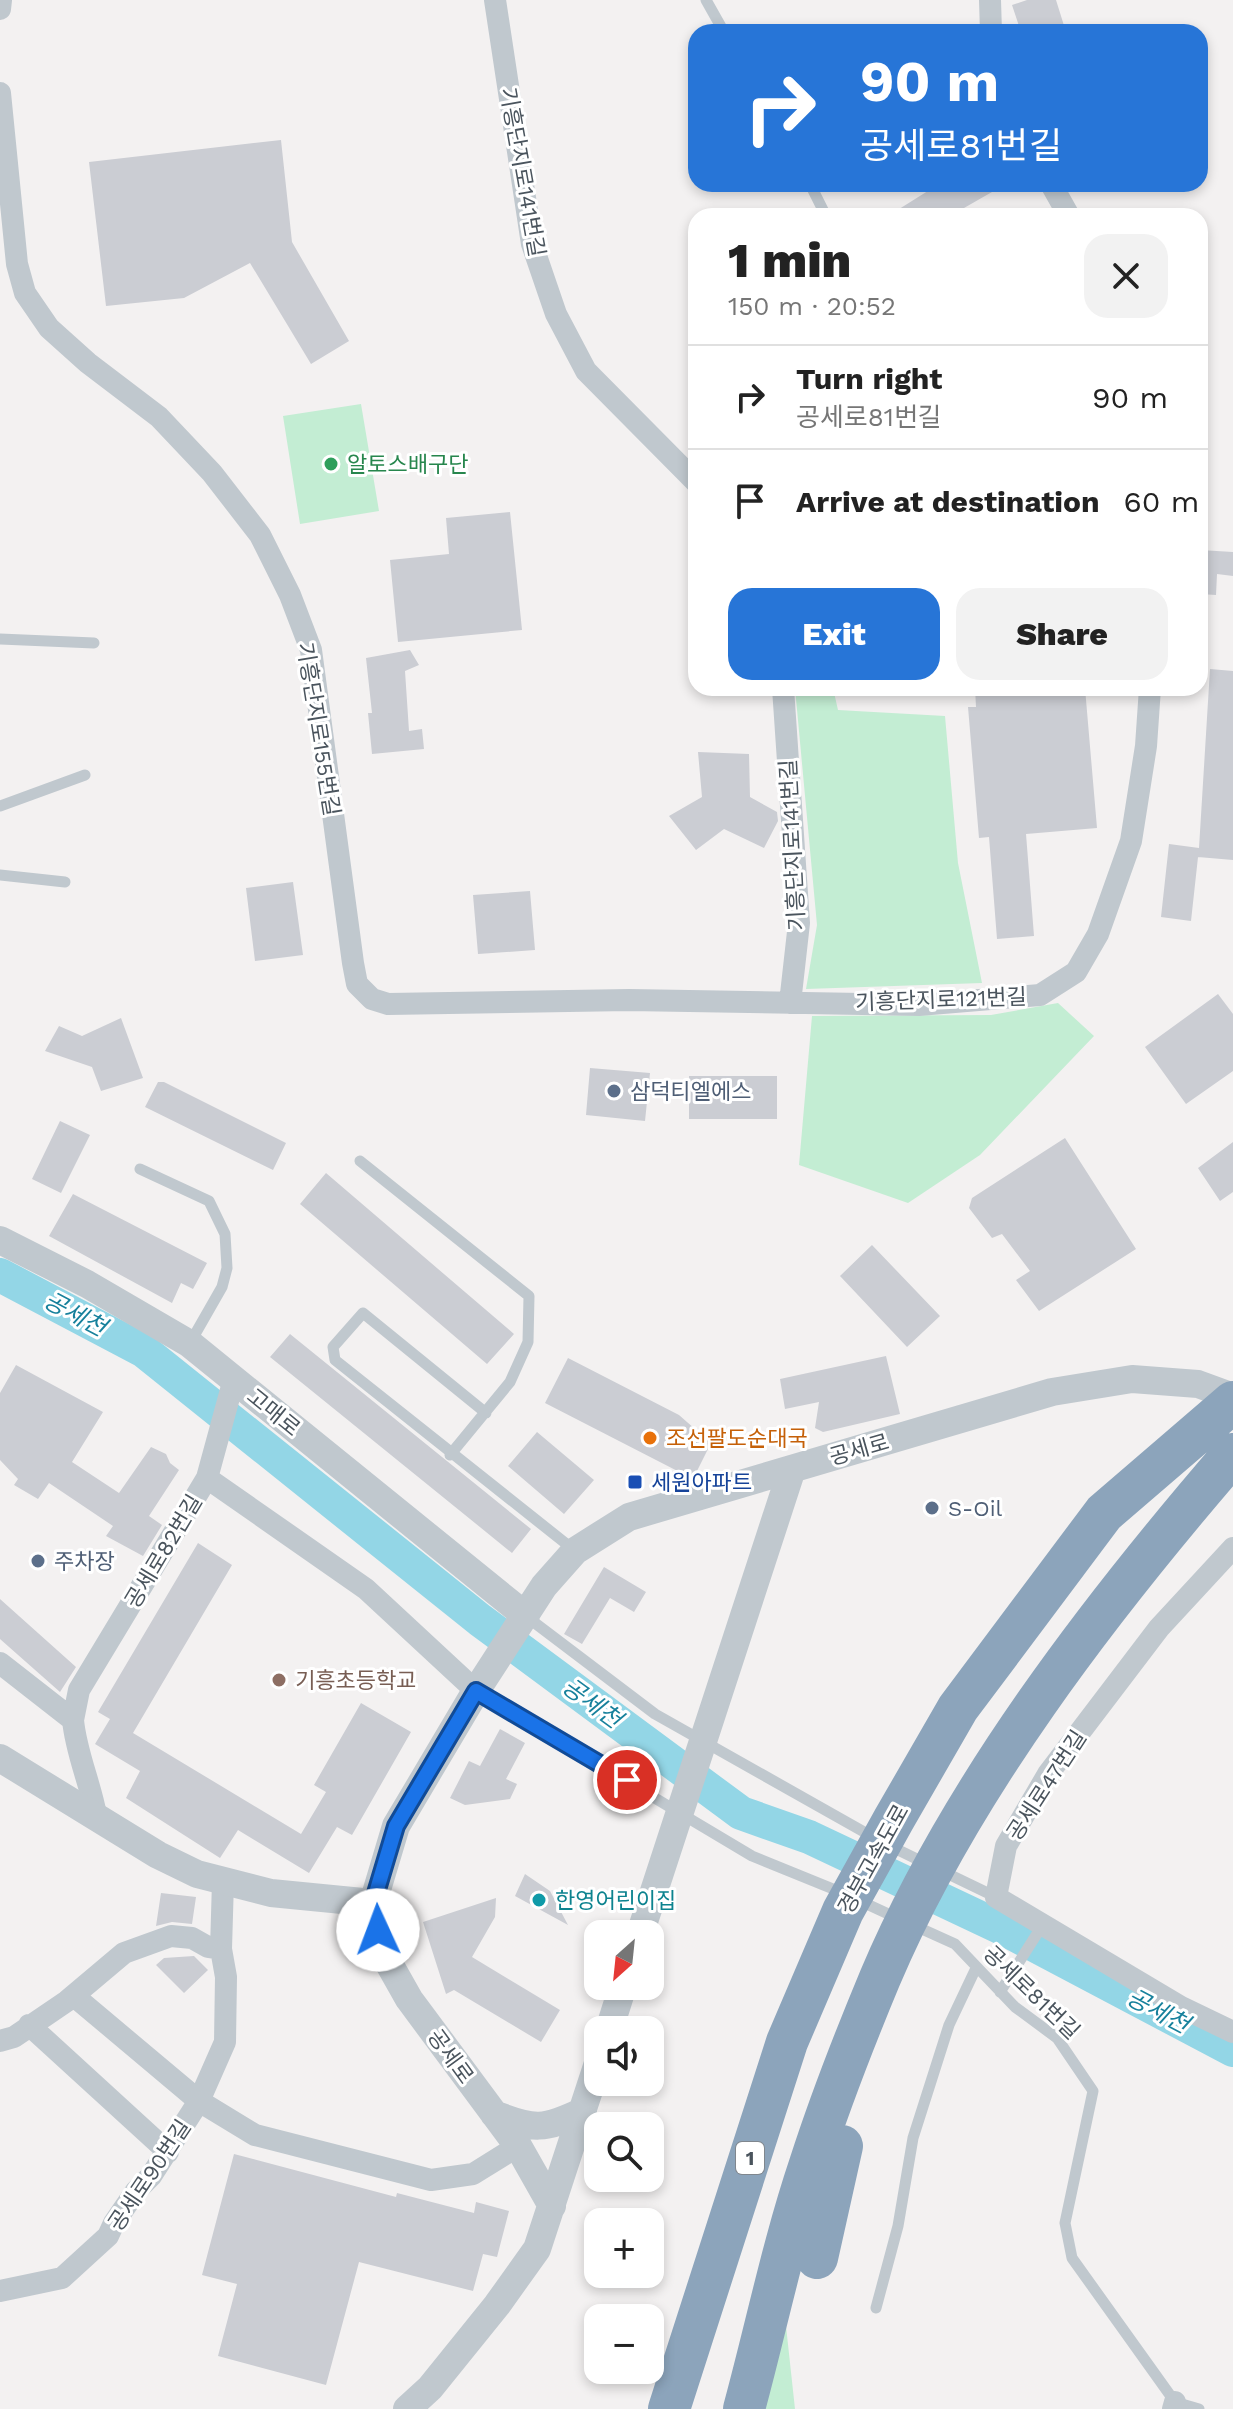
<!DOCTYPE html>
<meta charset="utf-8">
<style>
:root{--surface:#fff;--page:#f2f2f2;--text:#222;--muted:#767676;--line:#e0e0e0;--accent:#2775d7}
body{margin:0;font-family:"Work Sans","Noto Sans KR",sans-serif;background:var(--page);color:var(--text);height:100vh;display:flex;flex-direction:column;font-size:30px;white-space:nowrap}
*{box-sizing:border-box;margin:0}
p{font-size:26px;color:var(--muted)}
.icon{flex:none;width:44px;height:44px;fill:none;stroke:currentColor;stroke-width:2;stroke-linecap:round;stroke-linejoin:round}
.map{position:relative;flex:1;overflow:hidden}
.panel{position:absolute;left:688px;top:208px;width:520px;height:488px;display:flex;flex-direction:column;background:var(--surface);border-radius:24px;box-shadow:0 4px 12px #0003}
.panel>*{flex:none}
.hud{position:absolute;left:688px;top:24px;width:520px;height:168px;border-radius:24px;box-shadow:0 4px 12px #0003;background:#2775d7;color:#fff;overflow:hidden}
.needle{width:52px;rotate:207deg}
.buttons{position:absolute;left:584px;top:1920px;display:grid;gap:16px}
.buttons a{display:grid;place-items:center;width:80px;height:80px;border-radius:16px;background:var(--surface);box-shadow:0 4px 12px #0003;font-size:40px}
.pin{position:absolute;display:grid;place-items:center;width:68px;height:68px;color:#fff;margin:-34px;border:4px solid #fff;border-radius:50%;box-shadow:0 2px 8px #0007}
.me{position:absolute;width:88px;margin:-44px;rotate:358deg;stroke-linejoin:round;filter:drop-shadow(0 0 6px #0008)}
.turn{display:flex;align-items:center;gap:28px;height:168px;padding:0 40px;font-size:36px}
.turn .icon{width:104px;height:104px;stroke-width:2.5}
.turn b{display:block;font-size:56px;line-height:68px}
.round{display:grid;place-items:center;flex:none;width:84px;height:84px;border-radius:24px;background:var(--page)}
.overview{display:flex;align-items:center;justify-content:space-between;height:136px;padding:0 40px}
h1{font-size:48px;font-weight:800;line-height:60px}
.cta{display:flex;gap:16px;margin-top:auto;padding:16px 40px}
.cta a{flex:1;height:92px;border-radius:24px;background:var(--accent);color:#fff;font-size:32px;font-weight:800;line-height:92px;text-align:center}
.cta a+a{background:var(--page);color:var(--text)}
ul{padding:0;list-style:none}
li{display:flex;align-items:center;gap:24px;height:104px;padding:0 40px;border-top:2px solid var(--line)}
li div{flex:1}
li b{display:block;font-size:30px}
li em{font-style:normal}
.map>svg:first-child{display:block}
</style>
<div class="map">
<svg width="1233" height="2409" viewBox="0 0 1233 2409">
<rect width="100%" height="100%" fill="#f3f1f1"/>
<path fill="#c3edd3" d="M361 404 379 511 300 524 283 416Z
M795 688H833L838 710 945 716 958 863 982 983 806 989 817 925Z
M1058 1003 1094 1036 980 1155 908 1203 799 1165 812 1016 991 1015Z
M786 2326 795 2409H764Z"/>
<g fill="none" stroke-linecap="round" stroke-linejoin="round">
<path stroke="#93d6e6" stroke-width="34" d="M0 1275 144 1351 480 1620 741 1813 809 1837 1008 1931 1233 2050"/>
</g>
<path fill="#cbcdd3" d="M1027 0H1056L1066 32H1021L1012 5Z
M281 140 292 242 349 341 311 364 250 263 184 298 106 306 89 162Z
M939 184H1006L950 216H888Z
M510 512 522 630 398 642 390 560 449 554 446 518Z
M1200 550 1233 552V576L1217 574 1216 595 1200 594Z
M410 650 419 665 405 671 409 731 422 729 424 749 372 754 368 713H372L366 658Z
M1210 669 1233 671V860L1198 857 1199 848 1191 921 1161 917 1169 844 1199 848Z
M975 688H1085L1097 828 1026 834 1034 936 997 939 989 837 979 838 968 707H976Z
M698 752 749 754 750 797 777 812 778 821 764 848 724 829 696 850 669 816 702 797Z
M293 882 303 955 255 961 246 888Z
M530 891 535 950 478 954 473 895Z
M1218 994 1233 1014V1071L1186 1104 1145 1047Z
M121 1018 143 1078 101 1091 92 1067 45 1051 59 1026 82 1036Z
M590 1068 650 1073 645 1121 586 1115Z
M689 1076H777V1119H689Z
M158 1082H164L286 1143 273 1170 145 1107Z
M60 1121 90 1135 61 1193 32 1179Z
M1065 1138 1136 1249 1039 1311 1016 1280 1030 1271 1002 1234 992 1238 969 1208 972 1198Z
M1233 1142V1192L1220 1201 1198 1168Z
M326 1173 514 1334 487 1364 300 1204Z
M73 1194 207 1263 193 1289 181 1283 172 1303 49 1236Z
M872 1245 940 1316 907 1347 840 1276Z
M290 1334 531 1529 512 1553 270 1357Z
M886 1356 900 1414 823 1432 815 1428 819 1402 785 1409 780 1379Z
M568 1358 679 1415 711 1443 693 1479 545 1403Z
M16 1365 103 1412 72 1462 119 1493 151 1447 166 1454 170 1463 179 1470 149 1516 162 1525 143 1556 106 1536 113 1526 49 1483 38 1499 14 1485 18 1479 0 1460V1393Z
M537 1432 594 1480 564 1514 508 1466Z
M198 1543 232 1565 133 1733 301 1834 326 1792 314 1785 361 1703 411 1732 352 1835 337 1827 309 1873 238 1830 220 1858 126 1798 140 1771 95 1744 110 1719 98 1712Z
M604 1567 646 1592 634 1612 610 1598 582 1644 564 1634Z
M0 1599 76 1667 60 1692 0 1639Z
M500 1729 525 1743 506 1779 517 1784 510 1799 465 1805 450 1798 469 1761 480 1766Z
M525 1874 550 1891 568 1925 515 1896Z
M161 1893 196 1897 192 1924 172 1922 156 1926Z
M496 1898 495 1917 472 1957 560 2010 541 2042 454 1990 446 1994 423 1922Z
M194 1956 208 1970 184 1993 156 1965 164 1958Z
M234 2154 396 2197 397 2193 474 2213 476 2202 509 2211 497 2257 483 2254 473 2291 359 2262 326 2385 218 2356 237 2284 202 2275Z"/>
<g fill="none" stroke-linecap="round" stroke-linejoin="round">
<path stroke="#c0c8ce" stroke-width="11" d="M706 0 724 32
M810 184 826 216
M0 639 94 643
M0 806 85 775
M0 875 65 882
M360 1161 529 1296 528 1342 510 1382 450 1455
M140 1169 209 1201 225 1234 227 1268 222 1287 190 1343
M486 1413 363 1313 333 1347 335 1360 574 1550
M527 1617 655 1714 873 1837
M477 1692 752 1856 843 1893
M888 1845 927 1864
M942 1871 996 1897
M858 1900 897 1918
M913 1925 955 1944 1015 2007 1057 2038 1093 2091 1065 2223 1072 2258 1175 2402 1199 2409
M1000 1992 1042 1926
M876 2308 898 2226 913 2138 949 2025 976 1968"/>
<path stroke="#c0c8ce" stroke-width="22" d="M495 0 532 244 556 314 586 371 696 482
M990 0 991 32
M0 9 1 0
M0 93 17 264 25 293 49 328 88 363 159 417 212 473 260 535 290 595 311 650 353 963 357 984 372 999 388 1004 629 1000 919 1005 1040 995 1076 972 1098 934 1131 841 1146 746 1150 688
M1051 184 1069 216
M783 688 799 923 790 1003
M207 1478 234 1379
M1233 1548 1159 1628 1048 1774 1006 1846 996 1897 1181 2007 1233 2032
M0 1663 73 1720 79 1690 207 1478 366 1589 476 1691
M73 1720C76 1753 90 1782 96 1815
M74 1996 199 2101 255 2135 431 2180 473 2174 518 2146
M29 2025 168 2152
M0 2041 14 2037 67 2001 124 1953 171 1936 192 1938 208 1947 221 1949
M0 2291 62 2278 108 2236 114 2223 136 2191 151 2176 199 2101 225 2042 226 1977 221 1949 223 1881
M1173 2409 1175 2402"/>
<path stroke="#c0c8ce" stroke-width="28" d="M0 1240 87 1284 190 1344 526 1616
M0 1758 158 1855 197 1874 271 1893 373 1903
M640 1934 792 1469
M609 2030 623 1986
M494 2114C534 2130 544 2130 583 2111
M552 2206 518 2146 409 1999 387 1960 373 1903 396 1826 476 1691 544 1586 575 1551 629 1517 1052 1392 1132 1379 1198 1384 1233 1397
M407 2409 430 2388 497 2305 537 2249 598 2063"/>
<path stroke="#8ca4bb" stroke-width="42" d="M817 2258 842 2146
M669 2409 787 2042 843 1911 894 1819 958 1708 1104 1513 1233 1402
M744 2409C766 2328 783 2244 810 2164 830 2102 855 2038 880 1978 960 1789 1100 1608 1233 1454"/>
</g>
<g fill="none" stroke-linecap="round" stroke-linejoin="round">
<g stroke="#114b97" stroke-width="20">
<path id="route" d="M378 1930 373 1903 396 1826 476 1691 627 1780"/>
</g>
<use href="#route" stroke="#1a73e8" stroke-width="14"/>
</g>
<circle fill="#2e9e5b" stroke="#fff" stroke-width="3" cx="331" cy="464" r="8"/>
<g fill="#5c6f8a" stroke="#fff" stroke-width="3">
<circle cx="614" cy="1091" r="8"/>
<circle cx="932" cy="1508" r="8"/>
<circle cx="38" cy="1561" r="8"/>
</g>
<circle fill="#e8710a" stroke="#fff" stroke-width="3" cx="650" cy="1438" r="8"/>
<rect fill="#1a4fb4" stroke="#fff" stroke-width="3" x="627" y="1474" width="16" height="16" rx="4"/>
<circle fill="#8d6e63" stroke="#fff" stroke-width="3" cx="279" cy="1680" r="8"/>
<circle fill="#0f9aa8" stroke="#fff" stroke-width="3" cx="539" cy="1900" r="8"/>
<g text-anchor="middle" stroke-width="6" stroke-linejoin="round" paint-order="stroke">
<rect fill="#fff" stroke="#80878e" stroke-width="2" x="736" y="2142" width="28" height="32" rx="6"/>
<g font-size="20" font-weight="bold" fill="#4a545d">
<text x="750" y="2165">1</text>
</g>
<g font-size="22" fill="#4a545d" stroke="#fff">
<text transform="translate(523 172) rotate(80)" y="8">기흥단지로141번길</text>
<text transform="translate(319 729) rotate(81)" y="8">기흥단지로155번길</text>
<text transform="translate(792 845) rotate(-93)" y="8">기흥단지로141번길</text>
<text transform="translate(941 999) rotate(-2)" y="8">기흥단지로121번길</text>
<text transform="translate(274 1412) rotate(39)" y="8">고매로</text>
<text transform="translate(859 1449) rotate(-16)" y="8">공세로</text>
<text transform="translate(163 1551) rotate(-59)" y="8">공세로82번길</text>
<text transform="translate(1046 1785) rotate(-57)" y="8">공세로47번길</text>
<text transform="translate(873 1859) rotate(-61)" y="8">경부고속도로</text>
<text transform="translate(1032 1992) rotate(44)" y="8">공세로81번길</text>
<text transform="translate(451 2056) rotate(54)" y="8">공세로</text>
<text transform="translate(149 2175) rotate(-56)" y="8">공세로90번길</text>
</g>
<g font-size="22" fill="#27864d" stroke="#fff" text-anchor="start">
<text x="347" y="472">알토스배구단</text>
</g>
<g font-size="22" fill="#4e5e75" stroke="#fff" text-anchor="start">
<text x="630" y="1099">삼덕티엘에스</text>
<text x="948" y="1516">S-Oil</text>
<text x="54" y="1569">주차장</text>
</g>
<g font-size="22" fill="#c56008" stroke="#fff" text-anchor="start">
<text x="666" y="1446">조선팔도순대국</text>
</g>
<g font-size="22" fill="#164399" stroke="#fff" text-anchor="start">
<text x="651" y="1490">세원아파트</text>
</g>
<g font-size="22" fill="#785e54" stroke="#fff" text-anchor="start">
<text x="295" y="1688">기흥초등학교</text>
</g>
<g font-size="22" fill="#0d838f" stroke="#fff" text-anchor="start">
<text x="555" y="1908">한영어린이집</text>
</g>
<g font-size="24" font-style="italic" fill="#17819c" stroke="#fff">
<text transform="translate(75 1314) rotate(28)" y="8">공세천</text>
<text transform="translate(592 1703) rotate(36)" y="8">공세천</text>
<text transform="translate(1158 2011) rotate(28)" y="8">공세천</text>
</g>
</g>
</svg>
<div class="buttons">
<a><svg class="needle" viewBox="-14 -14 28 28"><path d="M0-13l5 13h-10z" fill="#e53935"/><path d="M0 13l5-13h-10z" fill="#767676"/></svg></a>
<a><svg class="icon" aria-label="sound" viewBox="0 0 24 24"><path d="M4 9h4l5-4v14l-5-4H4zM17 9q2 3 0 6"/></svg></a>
<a><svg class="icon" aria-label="search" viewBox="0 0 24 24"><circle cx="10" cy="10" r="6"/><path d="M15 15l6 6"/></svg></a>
<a>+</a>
<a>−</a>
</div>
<div class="pin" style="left:627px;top:1780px;background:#d93025"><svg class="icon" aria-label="arrive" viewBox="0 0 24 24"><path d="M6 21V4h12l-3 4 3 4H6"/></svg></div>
<svg class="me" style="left:378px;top:1930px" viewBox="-20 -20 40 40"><circle r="19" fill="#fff"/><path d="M0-13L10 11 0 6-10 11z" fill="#1a73e8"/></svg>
<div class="hud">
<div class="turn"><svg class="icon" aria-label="right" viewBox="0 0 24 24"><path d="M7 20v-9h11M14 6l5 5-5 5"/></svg><div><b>90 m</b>공세로81번길</div></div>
</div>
<section class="panel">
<div class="overview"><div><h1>1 min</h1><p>150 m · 20:52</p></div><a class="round"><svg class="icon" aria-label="close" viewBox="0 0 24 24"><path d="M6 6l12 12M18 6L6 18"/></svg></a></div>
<ul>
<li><svg class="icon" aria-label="right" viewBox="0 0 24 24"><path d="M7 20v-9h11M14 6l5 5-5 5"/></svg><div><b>Turn right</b><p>공세로81번길</p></div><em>90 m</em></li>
<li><svg class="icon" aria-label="arrive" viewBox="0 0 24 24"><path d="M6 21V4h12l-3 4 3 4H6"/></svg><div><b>Arrive at destination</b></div><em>60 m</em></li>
</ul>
<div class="cta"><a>Exit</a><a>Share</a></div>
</section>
</div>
